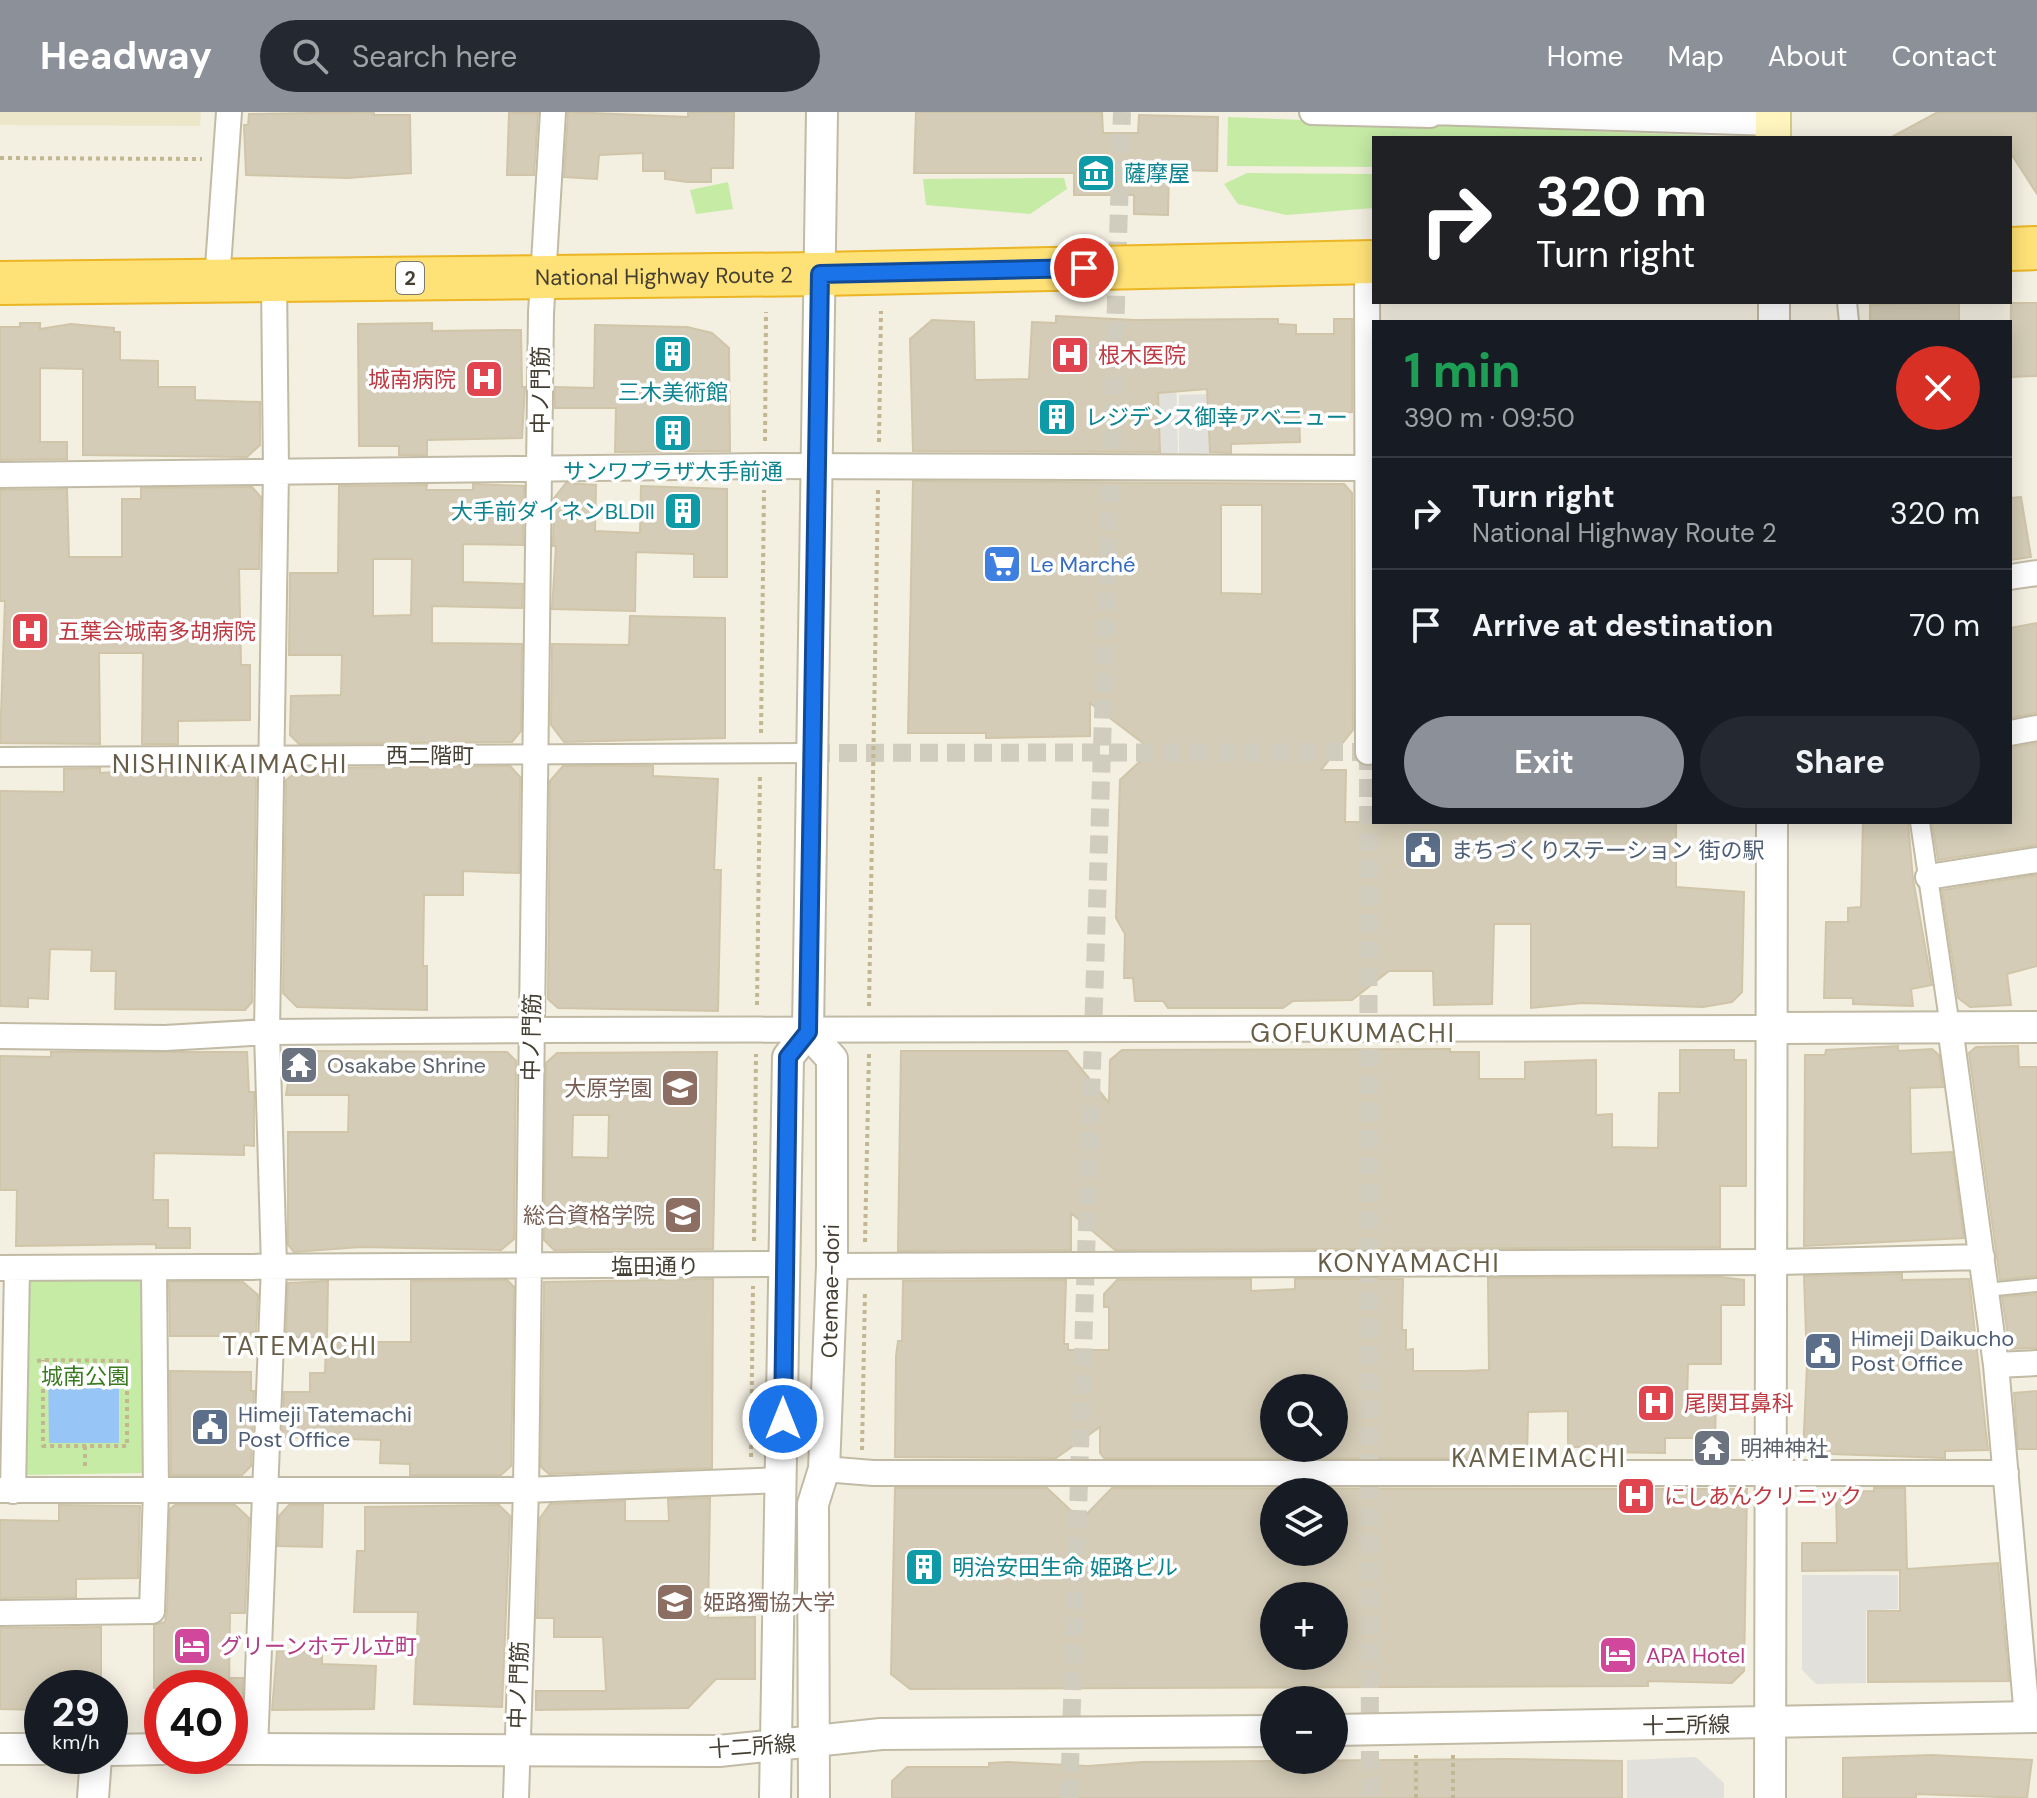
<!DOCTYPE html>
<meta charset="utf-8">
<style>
:root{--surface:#171b24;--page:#242831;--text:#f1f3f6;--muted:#9ea1a6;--line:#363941;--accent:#8c9099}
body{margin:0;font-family:"DM Sans","Noto Sans JP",sans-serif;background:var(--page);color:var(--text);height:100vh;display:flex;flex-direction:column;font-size:30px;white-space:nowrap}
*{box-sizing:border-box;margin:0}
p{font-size:26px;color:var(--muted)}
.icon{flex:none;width:44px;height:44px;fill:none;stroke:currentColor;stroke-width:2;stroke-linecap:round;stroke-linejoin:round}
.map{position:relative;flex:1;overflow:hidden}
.side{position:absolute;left:1372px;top:208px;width:640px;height:504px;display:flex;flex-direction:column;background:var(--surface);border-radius:0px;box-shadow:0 4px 20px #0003}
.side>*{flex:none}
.top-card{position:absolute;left:1372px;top:24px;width:640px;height:168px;border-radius:0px;box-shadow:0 4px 20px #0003;background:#202124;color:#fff;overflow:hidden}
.buttons{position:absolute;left:1260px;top:1262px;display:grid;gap:16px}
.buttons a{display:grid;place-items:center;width:88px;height:88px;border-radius:50%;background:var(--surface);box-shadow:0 4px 20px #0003;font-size:40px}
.speed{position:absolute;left:24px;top:1558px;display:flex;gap:16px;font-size:40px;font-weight:700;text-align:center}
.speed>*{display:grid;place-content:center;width:104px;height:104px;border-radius:50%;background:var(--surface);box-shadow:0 4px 20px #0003;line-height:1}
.speed small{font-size:20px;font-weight:400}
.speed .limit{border:12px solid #d22;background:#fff;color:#111}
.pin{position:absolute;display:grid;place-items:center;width:68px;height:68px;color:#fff;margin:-34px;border:4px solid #fff;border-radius:50%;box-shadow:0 2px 8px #0007}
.me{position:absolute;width:88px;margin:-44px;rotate:0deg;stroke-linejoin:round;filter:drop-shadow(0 0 6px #0008)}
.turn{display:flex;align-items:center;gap:28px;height:168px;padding:0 32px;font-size:36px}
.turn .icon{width:104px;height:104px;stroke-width:2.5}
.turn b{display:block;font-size:56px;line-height:68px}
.round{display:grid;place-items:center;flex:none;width:84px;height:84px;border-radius:42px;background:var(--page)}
.summary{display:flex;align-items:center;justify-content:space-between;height:136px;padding:0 32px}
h1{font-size:48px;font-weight:700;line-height:60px;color:#1e9e55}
.primary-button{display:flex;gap:16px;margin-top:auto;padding:16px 32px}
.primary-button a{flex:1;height:92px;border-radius:48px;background:var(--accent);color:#fff;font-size:32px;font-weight:700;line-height:92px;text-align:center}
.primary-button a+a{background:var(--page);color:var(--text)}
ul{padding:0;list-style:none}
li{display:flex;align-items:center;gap:24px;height:112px;padding:0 32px;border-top:2px solid var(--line)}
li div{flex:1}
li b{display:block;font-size:30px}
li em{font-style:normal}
header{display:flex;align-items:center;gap:48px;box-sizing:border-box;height:112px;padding:0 40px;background:var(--accent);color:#fff}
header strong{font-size:38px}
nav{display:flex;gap:44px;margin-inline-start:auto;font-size:28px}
.search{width:560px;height:72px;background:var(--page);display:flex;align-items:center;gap:20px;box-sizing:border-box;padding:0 28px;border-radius:44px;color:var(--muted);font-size:30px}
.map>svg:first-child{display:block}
</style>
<header>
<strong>Headway</strong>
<div class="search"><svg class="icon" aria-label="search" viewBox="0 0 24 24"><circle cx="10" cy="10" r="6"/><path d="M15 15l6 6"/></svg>Search here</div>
<nav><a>Home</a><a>Map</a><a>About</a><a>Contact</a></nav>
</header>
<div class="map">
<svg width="2037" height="1686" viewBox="0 0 2037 1686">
<rect width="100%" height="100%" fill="#f3efe1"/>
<path fill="#ede7ca" d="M0 0H201L200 14 0 13Z"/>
<path fill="#c5eba5" d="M1228 5 1739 25V26H1374V55L1227 54Z
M1247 61 1374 62V96L1286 103 1238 92 1224 72Z
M1064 66 1067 77 1030 102 926 93 923 67Z
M728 70 733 97 696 102 690 78Z
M28 1167 144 1168 145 1361 24 1363Z"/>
<path fill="#e2e0db" d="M1158 258H1176L1178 341 1160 342Z
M1208 282 1209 341H1179V283Z
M1802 1463H1898V1497L1866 1499V1571L1816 1572 1802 1558Z
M1696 1645 1724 1671V1686H1627V1648Z"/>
<path fill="#97c6f6" d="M48 1257H119V1331H49Z"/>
<path fill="#d4ccb6" stroke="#d0c5a9" stroke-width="2" fill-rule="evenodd" d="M374 0V3H410L411 61 348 66 246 63 244 13H248L249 2Z
M568 0 688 5V0H734L733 56H711V70H687L665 67V59H643V41L599 43 597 67 564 65Z
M916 0H1102L1103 21H1138L1139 3 1218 5 1217 59 1169 58 1168 103 1134 102V83H1074V61H914Z
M1938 0H2037V82L2010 40V26H1890Z
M509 1H538L534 63H507Z
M1959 190V210H1870V193Z
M2011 191H2037V264L2010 265Z
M1056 204 1134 208 1278 207V212L1296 213V222H1334V207H1352V300L1299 301 1300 330 1231 332V341L1210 340 1207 277 1158 281 1160 340 913 339 910 227 932 208 974 210 975 268 1029 267 1032 210 1056 211Z
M20 211H40V217L71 212 114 216V220H120V248L158 249V275H195V288L260 290V333L247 345 83 343V257L40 256V330H67V347L0 348V215H20Z
M432 211V219L521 218 522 275H525L522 326 427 328V343H399V334H359L358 212Z
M595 213 687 215 712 221 729 236 730 339 615 340 616 296H555V275L594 276Z
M913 369 1344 372 1352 381 1353 618 1321 658H1346L1345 710H1676V775L1744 780 1742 880 1732 890 1703 895 1583 891 1531 896V812H1494L1492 892 1434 893 1433 859H1389L1352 888 1293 889 1283 896H1168L1163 889H1135L1133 866H1124L1125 822 1116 806 1120 668 1152 638 1090 591V624L986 626V621H908ZM1221 393H1262V482L1221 481Z
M566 371 596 373 595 419 640 421 641 374 727 377V465H694V442L636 440 635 499 552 497 556 434H553L554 386Z
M473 372 524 374 523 433 463 432V470L523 472 522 496 432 494V531L522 532 521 619 512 630 299 632 290 623 291 584 341 583 342 543H289L290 461H338L339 374 427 373 426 378H473ZM373 447H412L411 503 373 504Z
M252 375 261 385 259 457H239L241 553H250V608L178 609V632H142L143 541H99L100 632 0 631 5 489H0V378L67 377 69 445H122V387H141V376Z
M2021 385 2031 445 2010 448V386Z
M630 504 725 506V626L564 630 551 613 552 532 629 533Z
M2037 511V601L2010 606V516Z
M2037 631V733L1938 748 1932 710H2010V636Z
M510 654 520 665 519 761 463 759V783H424L423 854H427V898L297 895 283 881 286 668 302 656Z
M563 654H653V664L718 667 714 758H721L718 899 558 896 548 887 550 669Z
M100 656V661L178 656V659L250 660 256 667 252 890 245 898 115 897 116 859H91L92 838 50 837 48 887 28 886V895L0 894V679L64 680V657Z
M1863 710H1908L1913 767 1932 873 1911 877 1913 894 1853 892V886H1824L1826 810H1848V796L1861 795Z
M2037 763V854L2007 862 2011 893 1970 895 1958 886 1942 778Z
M1898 934V939L1932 937 1939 943 1943 975 1910 976 1911 1042 1952 1040 1964 1126 1804 1134 1805 943H1825L1826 938Z
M2018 934 2019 955H2037V1164L2000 1168 1969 941 1976 935Z
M1450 937V940H1479V967H1525V950L1596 948V1003L1612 1002V1035L1658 1036 1659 981H1680V938H1734V948H1746V1074H1720V1135L1115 1138 1071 1101V1138L898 1139 901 939H1067L1109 991 1110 948 1122 938Z
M308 939 507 940 516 949 514 1127 501 1138 361 1135 294 1140 288 1133V1020H348L349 983H286L292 945 308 946Z
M51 940H247L249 980H254V1034L244 1033V1043L154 1041 153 1088H168V1116H190V1136H156V1132L16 1134 17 1078H0V944L51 945Z
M717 940 713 1137 554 1138 544 1128 546 951 557 941ZM573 1003H609L608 1046 572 1045Z
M1902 1162V1168L1969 1167 1988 1338 1945 1339V1346L1803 1341 1807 1253 1804 1164Z
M1720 1165 1744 1168V1193H1721V1252H1688L1687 1290H1716L1715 1326H1665V1341L1604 1340V1335H1568V1299L1528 1300 1527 1346H1104L1100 1341V1315L1056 1346 895 1345 896 1244 898 1229H902L903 1169 1066 1168 1064 1232H1068V1238H1109V1195H1104V1182L1117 1168 1251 1167V1179L1295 1177V1167H1403L1402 1218H1406V1238L1413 1237V1259H1465L1489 1258 1488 1166ZM1274 1276H1334V1336H1274Z
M713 1167 712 1356 549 1362 541 1355 544 1170Z
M507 1168 514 1175 511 1354 501 1363H410V1352L380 1351 381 1328 282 1325 284 1280H310V1261H325L326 1230H411V1169Z
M328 1169 327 1225H291L286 1221 288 1171Z
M169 1170H243L258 1183 256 1220H251V1224H170Z
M2037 1182V1236L2010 1237 2002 1185Z
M170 1259 251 1260V1279H254L251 1354 242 1363H171Z
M2037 1279V1337H2018L2014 1281Z
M895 1376H1047L1081 1408 1112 1376 1747 1377 1744 1559 1732 1571 1648 1569V1574L910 1577 891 1562ZM1274 1380H1334V1440H1274ZM1274 1484H1334V1544H1274Z
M1874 1376H1905L1907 1457 1998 1451 2009 1569 1868 1570V1499H1900V1458L1802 1459V1431H1837L1836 1380 1874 1379Z
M710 1386 708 1506 755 1505V1567H716L688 1596 536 1598V1579H606L603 1525H554V1506H537L540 1406 550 1392 625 1389V1409H669L668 1387Z
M59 1393 140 1394 138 1466 76 1467V1485L0 1486V1408L59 1409Z
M175 1393H235L249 1406 245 1501H230L229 1576H154V1513L165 1510 167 1500 170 1397Z
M289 1393H323L322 1435 278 1434 279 1404Z
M499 1393 510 1404 502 1595 414 1592 418 1500H354L357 1439H365V1395Z
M101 1515V1576H42V1598L0 1597V1516Z
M277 1539 322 1540V1552L376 1554 374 1597 272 1598Z
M230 1566H243L242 1597H230Z
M1932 1643 2032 1648 2027 1686 1916 1682V1686H1843V1646Z
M1508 1647 1622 1649V1686H892V1669L907 1655H989V1651L1008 1650 1088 1654 1142 1650Z"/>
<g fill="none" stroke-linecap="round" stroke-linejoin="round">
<path stroke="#d0ccbe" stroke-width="18" stroke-dasharray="18 9" stroke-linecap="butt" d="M1368 640 1370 1686
M812 641 1374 640
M1069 1686 1122 0"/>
<g stroke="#c1bba6" stroke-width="16">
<path id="service" d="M1986 1178 2037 1173"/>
</g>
<g stroke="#c1bba6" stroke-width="22">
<path id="pedestrian" d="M1847 190 1849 210
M0 645 812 641
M1920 710 1950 915"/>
</g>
<g stroke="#c1bba6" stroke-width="28">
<path id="minor" d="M1312 0 1430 3
M1430 0 1773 11
M1367 151 1368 640
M217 169 229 0
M0 363 764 354 1374 356
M2010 465 2037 461
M2010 621 2037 616
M1928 765 2037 748
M1950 915 1996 1253 2027 1605
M0 924 165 926 267 920 531 918 1772 916
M832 1154 1773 1150 1982 1145
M0 1156 784 1152
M1996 1253 2037 1251
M824 1357 873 1361H2006
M0 1378H526L783 1368
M13 1379 17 1156
M0 1501 152 1499 156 1379 154 1156
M255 1637 274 1154 267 920 276 358 274 168
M516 1686 526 1378 541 201 553 0"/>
</g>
<g stroke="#c1bba6" stroke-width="34">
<path id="tertiary" d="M1774 210V190
M1772 916 2037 915
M808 920 832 947V1154L824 1357 813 1392 814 1686
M1334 1618 2037 1605
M0 1637H42
M230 1637 719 1639 881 1622 1274 1619
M110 1638 162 1637
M93 1686 96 1644
M775 1686 788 945 808 920 822 0
M1770 1686 1772 710"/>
</g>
<g stroke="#d7cb8c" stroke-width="38">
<path id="secondary" d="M1773 0V26"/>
</g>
<g stroke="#ebb523" stroke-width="46">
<g id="trunk">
<path d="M2010 137 2037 136"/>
<path id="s1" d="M0 171 820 162 1374 150"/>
</g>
</g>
<path stroke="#c2b693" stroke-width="4" stroke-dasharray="4 4" stroke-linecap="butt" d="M0 46 202 47
M765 329 766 200
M879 330 881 199
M761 621 764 378
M757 893 760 662
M869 894 878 378
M754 1129 756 942
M865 1130 869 942
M37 1249 43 1248 127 1249V1334H43V1248
M85 1334V1356
M862 1338 865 1178
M751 1345 753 1174
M1453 1643V1686
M1416 1686V1643"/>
<use href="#service" stroke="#fff" stroke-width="12"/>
<use href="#pedestrian" stroke="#fff" stroke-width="18"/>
<use href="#minor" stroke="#fff" stroke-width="24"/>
<use href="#tertiary" stroke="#fff" stroke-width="30"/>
<use href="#secondary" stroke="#fff6bf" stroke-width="34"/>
<use href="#trunk" stroke="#ffe277" stroke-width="42"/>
</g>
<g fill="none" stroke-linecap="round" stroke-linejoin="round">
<g stroke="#114b97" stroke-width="20">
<path id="route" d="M783 1307 788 945 808 920 820 162 1084 156"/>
</g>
<use href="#route" stroke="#1a73e8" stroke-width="14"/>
</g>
<defs>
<g id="museum-square" transform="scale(2)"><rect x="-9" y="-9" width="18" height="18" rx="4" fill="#0f9aa8" stroke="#fff"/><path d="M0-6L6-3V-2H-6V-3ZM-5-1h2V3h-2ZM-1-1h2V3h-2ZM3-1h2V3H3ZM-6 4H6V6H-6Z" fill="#fff"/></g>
<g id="building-square" transform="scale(2)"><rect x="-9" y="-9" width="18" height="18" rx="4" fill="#0f9aa8" stroke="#fff"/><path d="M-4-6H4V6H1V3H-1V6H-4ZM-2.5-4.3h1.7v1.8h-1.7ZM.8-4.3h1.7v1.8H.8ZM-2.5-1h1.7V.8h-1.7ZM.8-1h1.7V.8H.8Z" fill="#fff"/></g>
<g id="hospital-square" transform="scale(2)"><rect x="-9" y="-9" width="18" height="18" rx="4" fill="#e0444e" stroke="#fff"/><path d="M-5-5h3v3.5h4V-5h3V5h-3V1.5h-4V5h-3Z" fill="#fff"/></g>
<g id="supermarket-square" transform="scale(2)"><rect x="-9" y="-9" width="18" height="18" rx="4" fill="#3f7fe0" stroke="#fff"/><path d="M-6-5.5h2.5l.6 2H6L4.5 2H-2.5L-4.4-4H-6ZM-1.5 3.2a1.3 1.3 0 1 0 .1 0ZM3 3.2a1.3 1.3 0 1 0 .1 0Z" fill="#fff"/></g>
<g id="civic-square" transform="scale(2)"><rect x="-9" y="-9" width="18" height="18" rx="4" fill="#5c6f8a" stroke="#fff"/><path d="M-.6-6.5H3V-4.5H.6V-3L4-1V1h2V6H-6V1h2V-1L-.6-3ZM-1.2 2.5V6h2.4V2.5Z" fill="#fff"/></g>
<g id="temple-square" transform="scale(2)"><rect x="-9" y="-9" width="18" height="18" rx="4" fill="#6b7280" stroke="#fff"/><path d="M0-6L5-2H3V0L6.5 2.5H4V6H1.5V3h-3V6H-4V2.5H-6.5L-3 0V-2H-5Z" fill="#fff"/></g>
<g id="university-square" transform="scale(2)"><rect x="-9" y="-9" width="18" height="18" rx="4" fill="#8d6e63" stroke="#fff"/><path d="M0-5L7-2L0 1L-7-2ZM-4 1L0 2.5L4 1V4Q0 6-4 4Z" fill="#fff"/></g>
<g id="hotel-square" transform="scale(2)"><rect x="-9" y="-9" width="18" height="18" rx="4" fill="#d1479c" stroke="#fff"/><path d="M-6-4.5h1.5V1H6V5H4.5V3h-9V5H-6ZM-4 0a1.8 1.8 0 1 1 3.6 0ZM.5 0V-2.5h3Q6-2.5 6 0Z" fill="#fff"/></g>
</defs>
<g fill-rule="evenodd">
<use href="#museum-square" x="1096" y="61"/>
<use href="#building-square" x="673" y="242"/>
<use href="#hospital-square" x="1070" y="243"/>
<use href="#hospital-square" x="484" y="267"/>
<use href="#building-square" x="1057" y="305"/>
<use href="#building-square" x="673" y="321"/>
<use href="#building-square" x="683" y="399"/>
<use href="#supermarket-square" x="1002" y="452"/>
<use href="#hospital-square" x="30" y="519"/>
<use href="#civic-square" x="1423" y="738"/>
<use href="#temple-square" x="299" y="953"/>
<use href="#university-square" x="680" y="976"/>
<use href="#university-square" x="683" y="1103"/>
<use href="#civic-square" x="1823" y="1239"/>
<use href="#hospital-square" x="1656" y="1291"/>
<use href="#civic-square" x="210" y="1315"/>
<use href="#temple-square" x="1712" y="1336"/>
<use href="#hospital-square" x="1636" y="1384"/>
<use href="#building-square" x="924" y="1455"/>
<use href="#university-square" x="675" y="1490"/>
<use href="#hotel-square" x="192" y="1534"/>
<use href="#hotel-square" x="1618" y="1543"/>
</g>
<g text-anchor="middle" stroke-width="7" stroke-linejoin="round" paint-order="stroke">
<rect fill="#fff" stroke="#7c7970" stroke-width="2" x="396" y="150" width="28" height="32" rx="6"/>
<g font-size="20" font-weight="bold" fill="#443f32">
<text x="410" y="173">2</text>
</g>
<g font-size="22" fill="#0d838f" stroke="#fff" text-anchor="start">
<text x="1124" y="69">薩摩屋</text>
<text x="673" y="288" text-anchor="middle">三木美術館</text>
<text x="1085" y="313">レジデンス御幸アベニュー</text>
<text x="673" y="367" text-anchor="middle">サンワプラザ大手前通</text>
<text x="655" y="407" text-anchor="end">大手前ダイネンBLDII</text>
<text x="952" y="1463">明治安田生命 姫路ビル</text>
</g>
<g font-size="22" fill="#443f32" stroke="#fff">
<text dy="8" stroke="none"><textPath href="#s1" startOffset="664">National Highway Route 2</textPath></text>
<text transform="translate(540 278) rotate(-90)" y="8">中ノ門筋</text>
<text x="430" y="651">西二階町</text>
<text transform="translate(531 925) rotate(-89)" y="8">中ノ門筋</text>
<text x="655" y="1162">塩田通り</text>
<text transform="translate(830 1179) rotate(-89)" y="8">Otemae-dori</text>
<text transform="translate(518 1573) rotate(-88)" y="8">中ノ門筋</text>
<text transform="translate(1686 1613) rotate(-1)" y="8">十二所線</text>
<text transform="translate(752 1634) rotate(-4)" y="8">十二所線</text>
</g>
<g font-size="22" fill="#be3a42" stroke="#fff" text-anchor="start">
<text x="1098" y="251">根木医院</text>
<text x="456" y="275" text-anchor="end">城南病院</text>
<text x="58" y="527">五葉会城南多胡病院</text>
<text x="1684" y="1299">尾関耳鼻科</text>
<text x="1664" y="1392">にしあんクリニック</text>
</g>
<g font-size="22" fill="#366cbe" stroke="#fff" text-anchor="start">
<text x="1030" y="460">Le Marché</text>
</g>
<g font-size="22" fill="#4e5e75" stroke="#fff" text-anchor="start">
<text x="1451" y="746">まちづくりステーション 街の駅</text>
<text x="1851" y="1234">Himeji Daikucho<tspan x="1851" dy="25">Post Office</tspan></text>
<text x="238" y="1310">Himeji Tatemachi<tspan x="238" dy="25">Post Office</tspan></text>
</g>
<g font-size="22" fill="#5b616d" stroke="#fff" text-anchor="start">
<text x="327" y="961">Osakabe Shrine</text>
<text x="1740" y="1344">明神神社</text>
</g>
<g font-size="22" fill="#785e54" stroke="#fff" text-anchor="end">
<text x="652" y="984">大原学園</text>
<text x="655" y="1111">総合資格学院</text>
<text x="703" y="1498" text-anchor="start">姫路獨協大学</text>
</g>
<g font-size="22" fill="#3a7a21" stroke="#fff">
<text x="85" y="1272">城南公園</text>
</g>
<g font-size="22" fill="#b23c85" stroke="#fff" text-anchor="start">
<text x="220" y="1542">グリーンホテル立町</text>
<text x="1646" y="1551">APA Hotel</text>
</g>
<g font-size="26" letter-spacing="2" fill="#685e48" stroke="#fff">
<text x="230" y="661">NISHINIKAIMACHI</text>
<text x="1353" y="930">GOFUKUMACHI</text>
<text x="1409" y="1160">KONYAMACHI</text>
<text x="300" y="1243">TATEMACHI</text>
<text x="1539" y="1355">KAMEIMACHI</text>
</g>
</g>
</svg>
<div class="buttons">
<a><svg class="icon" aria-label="search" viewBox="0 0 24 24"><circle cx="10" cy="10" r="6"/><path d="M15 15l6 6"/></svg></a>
<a><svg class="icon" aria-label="layers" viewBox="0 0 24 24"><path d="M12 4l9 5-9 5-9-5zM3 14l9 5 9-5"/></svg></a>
<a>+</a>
<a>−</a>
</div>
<div class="speed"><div>29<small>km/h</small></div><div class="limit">40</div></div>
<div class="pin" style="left:1084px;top:156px;background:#d93025"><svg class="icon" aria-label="arrive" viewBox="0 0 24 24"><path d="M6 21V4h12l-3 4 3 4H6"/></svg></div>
<svg class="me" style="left:783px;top:1307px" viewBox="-20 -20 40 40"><circle r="17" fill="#1a73e8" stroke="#fff" stroke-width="3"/><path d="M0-11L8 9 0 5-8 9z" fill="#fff"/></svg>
<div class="top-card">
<div class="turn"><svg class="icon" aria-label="right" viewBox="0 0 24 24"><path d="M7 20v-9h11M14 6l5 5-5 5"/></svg><div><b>320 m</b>Turn right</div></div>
</div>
<section class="side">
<div class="summary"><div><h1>1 min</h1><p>390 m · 09:50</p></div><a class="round" style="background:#d93025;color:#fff"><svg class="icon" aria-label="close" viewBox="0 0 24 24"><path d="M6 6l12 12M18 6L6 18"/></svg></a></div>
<ul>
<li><svg class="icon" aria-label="right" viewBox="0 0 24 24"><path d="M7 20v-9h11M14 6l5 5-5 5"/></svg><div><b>Turn right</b><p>National Highway Route 2</p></div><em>320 m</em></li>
<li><svg class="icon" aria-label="arrive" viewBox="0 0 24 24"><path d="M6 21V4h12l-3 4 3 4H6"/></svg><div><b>Arrive at destination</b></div><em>70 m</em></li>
</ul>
<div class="primary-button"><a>Exit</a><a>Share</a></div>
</section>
</div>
